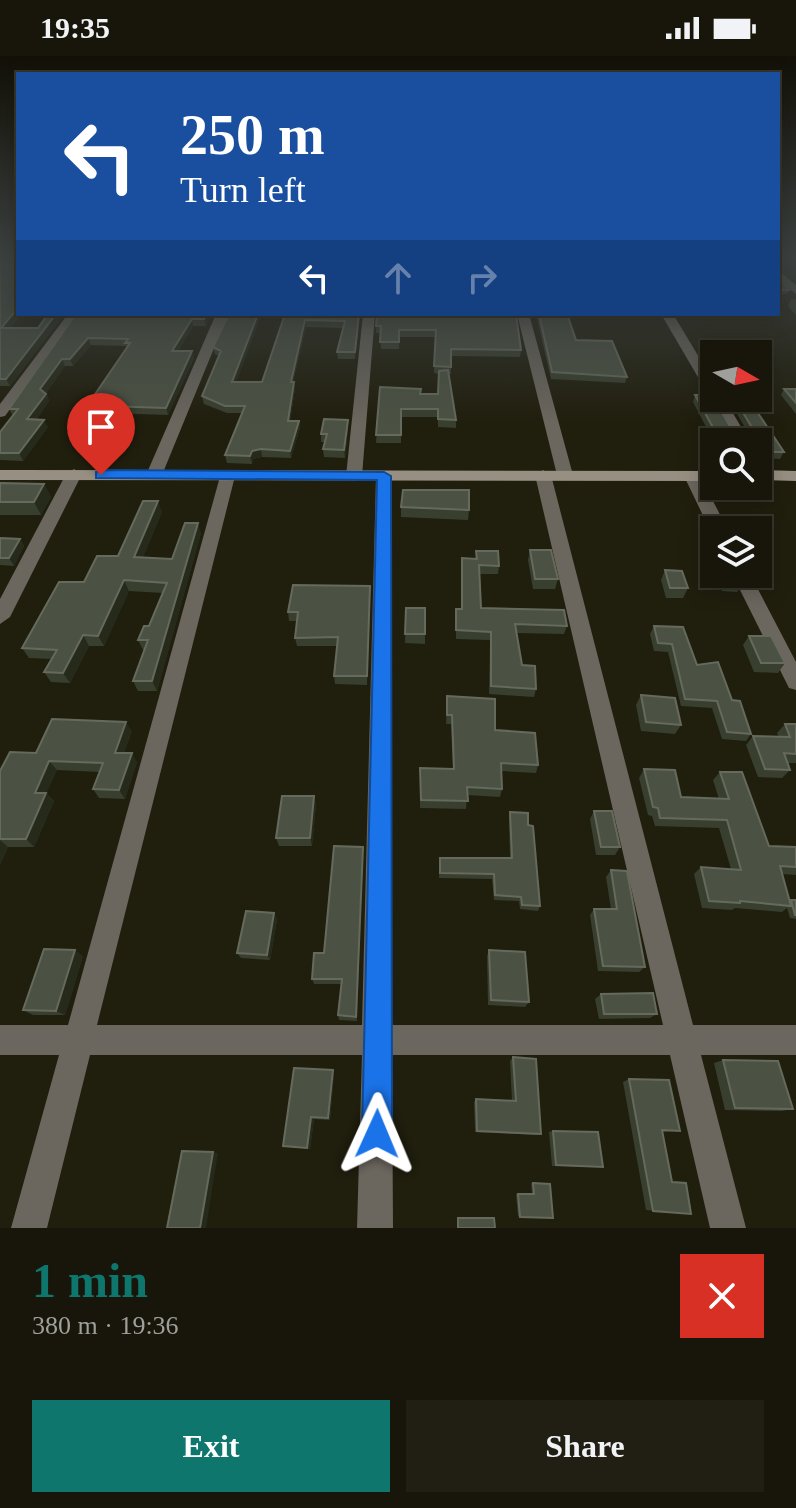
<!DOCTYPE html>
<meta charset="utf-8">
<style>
:root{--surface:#18160a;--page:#211f13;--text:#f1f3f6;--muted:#9f9f9c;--line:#36352b;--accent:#0f766e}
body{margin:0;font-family:"Times New Roman",serif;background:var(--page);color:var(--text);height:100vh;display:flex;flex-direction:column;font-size:30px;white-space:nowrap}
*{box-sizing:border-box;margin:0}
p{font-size:26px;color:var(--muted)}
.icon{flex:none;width:44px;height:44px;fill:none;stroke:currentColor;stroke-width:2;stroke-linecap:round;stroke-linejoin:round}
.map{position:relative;height:1172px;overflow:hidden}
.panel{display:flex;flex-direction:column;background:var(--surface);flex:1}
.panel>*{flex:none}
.guide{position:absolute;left:16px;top:16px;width:764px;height:244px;border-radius:0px;box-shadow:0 4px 20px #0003,0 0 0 2px var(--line);background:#1a4fa0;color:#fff;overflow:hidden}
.needle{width:52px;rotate:99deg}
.controls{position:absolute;left:700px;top:284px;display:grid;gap:16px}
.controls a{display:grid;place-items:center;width:72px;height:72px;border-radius:0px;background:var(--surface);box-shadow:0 4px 20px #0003,0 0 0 2px var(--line);font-size:40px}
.pin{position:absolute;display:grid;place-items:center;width:68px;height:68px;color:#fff;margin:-82px -34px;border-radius:50% 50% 50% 0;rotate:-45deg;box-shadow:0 0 8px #0007}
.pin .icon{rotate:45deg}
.me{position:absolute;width:88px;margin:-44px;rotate:1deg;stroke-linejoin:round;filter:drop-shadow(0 0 6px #0008)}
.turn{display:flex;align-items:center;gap:28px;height:168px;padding:0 32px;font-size:36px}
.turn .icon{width:104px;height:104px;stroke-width:2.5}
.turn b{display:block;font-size:56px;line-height:68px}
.lanes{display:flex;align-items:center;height:76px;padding:0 32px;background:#0003;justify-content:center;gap:40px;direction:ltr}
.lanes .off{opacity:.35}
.round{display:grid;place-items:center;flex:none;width:84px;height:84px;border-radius:0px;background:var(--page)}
.overview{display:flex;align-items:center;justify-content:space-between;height:136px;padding:0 32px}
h1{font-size:48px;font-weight:700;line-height:60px;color:var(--accent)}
.button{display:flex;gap:16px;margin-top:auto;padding:16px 32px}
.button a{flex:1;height:92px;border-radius:0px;background:var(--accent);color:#fff;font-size:32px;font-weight:700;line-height:92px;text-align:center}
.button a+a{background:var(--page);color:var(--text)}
.status{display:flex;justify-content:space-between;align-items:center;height:56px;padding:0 40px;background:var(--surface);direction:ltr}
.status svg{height:22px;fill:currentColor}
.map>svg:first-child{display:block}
</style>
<div class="status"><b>19:35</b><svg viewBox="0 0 49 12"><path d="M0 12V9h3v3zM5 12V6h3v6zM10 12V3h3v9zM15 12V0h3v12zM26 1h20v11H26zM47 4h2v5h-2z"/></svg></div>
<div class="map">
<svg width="796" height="1172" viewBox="0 0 796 1172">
<rect width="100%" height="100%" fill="#201e0d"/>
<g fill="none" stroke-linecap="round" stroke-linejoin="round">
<path fill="#6b665e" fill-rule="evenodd" d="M778 214 796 229V238L778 223Z
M68 258H80L5 360 0 361V348Z
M216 258H228L162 419 160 422H148L146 419Z
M363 258H375L362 420 354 425 346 420Z
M517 258H529L573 419 571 422H559L557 419Z
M661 258H673L714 326V342H724L750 386H736Z
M74 413 82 418 10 561 0 568V543L66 418Z
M543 414 551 419 693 969H796V999H701L746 1172H710L670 999H392L393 1172H357L362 999H90L47 1172H11L59 999H0V969H68L221 417H233L235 420 97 969H362L376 420 384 415 392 420V969H663L535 419Z
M692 415 700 420 728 474H714V478L710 474 684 420Z
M732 518H750L796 606V634L789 632Z"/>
<path fill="#988f83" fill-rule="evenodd" d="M0 414 714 415V425L0 424Z
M758 414 796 415V425L758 424Z"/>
</g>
<path fill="#383f2f" d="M0 204 18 258H22L10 272H38L48 258H64L10 330H0Z
M778 221 789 234 787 238H778Z
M791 243H796V259L788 250Z
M76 258H212L206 270H193L178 295 194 302 168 359 108 357 91 382H73L70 375 127 291 126 290 91 289 73 310H65L46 337 49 345 36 364 48 371 23 405 0 404V376L13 360 9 353Z
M229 258H259L260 262 236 326H262L285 258H360L355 303H338L337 296 343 272 306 271 293 326 295 333 290 365H299L300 372 291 402 262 401 253 403 252 408 227 407 225 399 242 357H227L204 348 202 340 219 300 215 298 213 291Z
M377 258 521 294 520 301 451 300V318H448L456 364V372L438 371V361H401V387H376L380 331 420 338H438V318L434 317 435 281H399V293H381V277H376Z
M536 258H567L576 284 627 321 625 327 551 323Z
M784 333H796V358L781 339Z
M695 339 736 381 751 382 730 346 732 342H748L784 396 780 403 758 402V386H714L693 346Z
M348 364V372L345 402 324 401 323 393 325 386H321V378Z
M0 427 44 428 51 441 41 459H0Z
M401 451 469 454 468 464 401 461Z
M162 456 143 501 172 503 201 477 157 635H138L133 625 144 594H143L138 584 149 570 163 537 129 535 104 590H89L70 627 51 626 44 616 51 603 29 602 22 592 84 526 118 500Z
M0 482 20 483 24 490 14 510 0 509Z
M530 494 558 523 555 533H533L528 504Z
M476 495 499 510 498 518H480L481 552 567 570 564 578 516 577 522 609 536 633 534 641 489 638 490 584 456 583V553H461L462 502 475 503Z
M665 514 688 532 683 542H666L661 524Z
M716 518H739L743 526 737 536 722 535Z
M370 538 367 629 335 628 334 620 337 590H297L295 582 297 565H289L288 556Z
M406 552H425V588L405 587Z
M654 570 697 609 732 644 751 678 746 685 722 683 712 652 681 650 668 596 654 595 650 578Z
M749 580 785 607 778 617 754 616 743 589Z
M641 639 681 669 675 678 641 675 636 649Z
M447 640 495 674 538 709 536 717 501 715 502 733 500 741 467 739 466 753 420 752V720L453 713 451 668H446Z
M785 668H796V707H787L790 714 782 722 758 721 746 689 753 680 779 681 777 677Z
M132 675 124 697 137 706 125 743 99 742 93 733 100 716 57 714 46 737 54 745 34 791H8L0 809V715L36 697Z
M644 713 681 741 719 743 713 724 720 716 769 790 796 791V819L782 818 790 845 796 844V863L790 862 787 852 782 856 735 852 732 854 702 852 694 818 701 811 731 813 719 772 655 770 652 760 648 759 639 722Z
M314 740 316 749 312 790H279L276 782Z
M594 755 620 791 615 799H596L590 763Z
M510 756 528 769 540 850 538 855 520 853 519 845 494 844 492 823 439 822 440 802H510L509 761Z
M363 791 357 965 339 964 338 959 341 928H314L312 923 324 897Z
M611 814 645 911 639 916 598 915 590 859 594 853H611L606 821Z
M274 857 277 864 270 904 241 902 237 897Z
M489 894 529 946 525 951 488 949 487 900Z
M83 900 65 959H33L23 954Z
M601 938 657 958 650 962 599 963 595 943Z
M513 1001 541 1078 537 1079 475 1076 474 1046 476 1043 512 1045 510 1005Z
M723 1004 793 1053 782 1055 725 1054 714 1007Z
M333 1014 334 1017 330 1064 314 1063 310 1093 283 1090Z
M629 1023 680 1075 662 1076 672 1126 691 1158 646 1154 623 1026Z
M553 1075 603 1111 552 1110 549 1076Z
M531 1127 550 1128 520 1161 518 1160 516 1138H532Z"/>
<path fill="#262a1a" d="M18 252V258H22L4 279 1 272Z
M56 258H64L10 330 6 323Z
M207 258H212L206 270 204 263Z
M258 258H259L260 262 234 333 232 326Z
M359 258H360L355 303V296Z
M192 263 193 270 174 302 172 295Z
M305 264 306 271 291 333V326Z
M88 282 91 289 73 310 70 303Z
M192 295 194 302 168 359 166 352Z
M62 303 65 310 44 341 40 333Z
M294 326 295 333 289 372 288 365Z
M46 338 49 345 31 371 27 363Z
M105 350 108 357 91 382 88 375Z
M44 364 48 371 23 405 19 397Z
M348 364V372L345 402 344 394Z
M299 365 300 372 291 402 290 395Z
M261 393 262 401 253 403 252 408 250 400 252 395Z
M44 428 51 441 41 459 34 446Z
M158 445 162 456 139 511 134 501Z
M198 467 201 477 157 635 152 625Z
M20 483 24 490 14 510 9 502Z
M124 524 129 535 104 590 98 580Z
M83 579 89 590 70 627 63 617Z
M126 666 132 675 121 705 115 697Z
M132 697 137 706 125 743 119 734Z
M49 705 57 714 43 745 35 737Z
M46 737 54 745 34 791 26 783Z
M314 740 316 749 312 790 310 782Z
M0 784 8 791 0 809Z
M363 791V798L357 965 356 961Z
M274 857 277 864 270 904 267 899Z
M75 894 83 900 65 959 56 955Z
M333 1014 334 1017 330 1064 328 1062Z
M311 1061 314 1063 310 1093 307 1092Z
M213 1096 218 1097 206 1172H200Z"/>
<path fill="#4b5243" stroke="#656a5c" stroke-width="2" d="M0 204H18V252L1 272H38L48 258H56L6 323H0Z
M778 221 789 234H778Z
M76 258H207L204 263H192L172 295H192L166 352 105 350 88 375H70L130 287H125L128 283 88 282 70 303H62L40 333 46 338 27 363 44 364 19 397H0V376L18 353H9Z
M229 258H258L232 326H262L285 258H359L355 296H337L345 265 305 264 291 326H294L288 365H299L290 395 261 393 252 395 250 400 225 399 245 350H225L202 340 221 295 213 291Z
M377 258H516L521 294 451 293V311L434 310 436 274H399V286H380L381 270H376Z
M539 258H567L576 284 612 285 627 321 552 316Z
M448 314 456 364 438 363V353H401V379H376L380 331 421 333 420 338H438L439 315Z
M784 333H796V347Z
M695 339H712L736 381 753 382 756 378 734 342H748L784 396H758V386H721Z
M324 363 348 364 344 394 323 393 327 378H321Z
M0 427 44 428 34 446H0Z
M403 434H469V454L401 451Z
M143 445H158L134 501 172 503 185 467H198L152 625H133L148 584H138L144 570H149L167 527 124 524 98 580 83 579 63 617 44 616 57 594 22 592 59 526H84L97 500H118Z
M0 482 20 483 9 502H0Z
M530 494H551L558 523H535Z
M476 495H498L499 510 479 509 481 552 564 554 567 570 515 568 522 609 535 610 536 633 491 630V576L456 574V553H462V502L477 503Z
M665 514 682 515 688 532H670Z
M725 518H739L743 526 727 525Z
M293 529 370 530 367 620H334L338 581 295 582 298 556H288Z
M406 552H425V578H405Z
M654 570 683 571 697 609 718 606 732 644 740 645 751 678 727 676 717 645 685 643 672 588 658 587Z
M749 580H771L785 607H761Z
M641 639 675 642 681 669 646 666Z
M447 640 495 643V674L535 677 538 709 501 707 502 733 467 731 468 745 421 744 420 712 454 713 452 659H447Z
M52 663 126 666 115 697H132L119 734 93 733 103 707 49 705 35 737H46L26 783H0V715L10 696 36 697Z
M785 668H796V698L784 697 790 714 765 713 753 680 790 681Z
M644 713 675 714 681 741 729 743 720 716H742L769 790 796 791V811L780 810 791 850 740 845V847L709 845 701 811 741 814 727 764 660 762 658 752 653 751Z
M282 740H314L310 782H276Z
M594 755H612L620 791H601Z
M510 756 528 757V769L533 770 540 850 522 849 521 841 495 839 494 818 440 817V802H512Z
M334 790 363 791 356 961 338 959 342 923H312L314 897H324Z
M611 814 627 815 645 911 603 910 594 853H617Z
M791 844H796V859H795Z
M246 855 274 857 267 899 237 897Z
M44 893 75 894 56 955 23 954Z
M489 894 525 896 529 946 491 944Z
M653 937 657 958H604L601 938Z
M513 1001 536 1003 541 1078 477 1075 476 1043 516 1045Z
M723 1004 778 1005 793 1053 735 1052Z
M294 1012 333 1014 328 1062 311 1061 307 1092 283 1090Z
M629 1023 669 1024 680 1075 662 1074 672 1126 686 1127 691 1158 653 1155Z
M553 1075 598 1076 603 1111 556 1109Z
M182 1095 213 1096 200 1172H167Z
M533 1127 550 1128 553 1162 520 1161 518 1138H534Z
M458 1162H494L495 1172H458Z"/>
<linearGradient id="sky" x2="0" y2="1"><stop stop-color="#121007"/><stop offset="0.55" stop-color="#3c4140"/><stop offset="1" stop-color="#3c4140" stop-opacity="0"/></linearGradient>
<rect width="796" height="368" fill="url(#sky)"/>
<path fill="#1a73e8" stroke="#114b97" stroke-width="2" d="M101 414 384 416 391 420 392 1078 387 1089 377 1093 366 1089 362 1078 377 424 96 422V416Z"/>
</svg>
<div class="controls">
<a><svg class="needle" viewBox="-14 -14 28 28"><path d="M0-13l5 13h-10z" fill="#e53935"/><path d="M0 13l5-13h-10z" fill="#9f9f9c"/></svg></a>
<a><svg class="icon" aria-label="search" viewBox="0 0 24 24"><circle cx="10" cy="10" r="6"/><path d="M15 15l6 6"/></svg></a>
<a><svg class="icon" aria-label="layers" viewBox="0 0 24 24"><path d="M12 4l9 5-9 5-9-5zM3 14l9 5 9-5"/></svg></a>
</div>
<div class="pin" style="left:101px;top:419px;background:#d93025"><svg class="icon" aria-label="arrive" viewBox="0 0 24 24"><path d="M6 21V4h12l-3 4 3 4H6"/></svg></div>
<svg class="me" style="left:377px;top:1078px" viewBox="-20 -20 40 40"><path d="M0-17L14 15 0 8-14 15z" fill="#1a73e8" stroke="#fff" stroke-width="4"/></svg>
<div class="guide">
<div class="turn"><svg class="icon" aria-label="left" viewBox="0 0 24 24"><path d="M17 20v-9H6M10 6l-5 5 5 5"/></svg><div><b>250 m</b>Turn left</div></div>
<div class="lanes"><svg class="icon" aria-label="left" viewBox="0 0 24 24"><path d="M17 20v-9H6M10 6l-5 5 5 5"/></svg><svg class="icon off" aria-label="ahead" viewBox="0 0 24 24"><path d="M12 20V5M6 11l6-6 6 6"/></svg><svg class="icon off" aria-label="right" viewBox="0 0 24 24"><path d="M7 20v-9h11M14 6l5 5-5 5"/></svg></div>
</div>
</div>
<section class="panel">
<div class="overview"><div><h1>1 min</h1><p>380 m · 19:36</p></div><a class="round" style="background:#d93025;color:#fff"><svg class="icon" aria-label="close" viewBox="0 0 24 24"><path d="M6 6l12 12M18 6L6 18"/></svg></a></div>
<div class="button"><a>Exit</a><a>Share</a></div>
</section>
